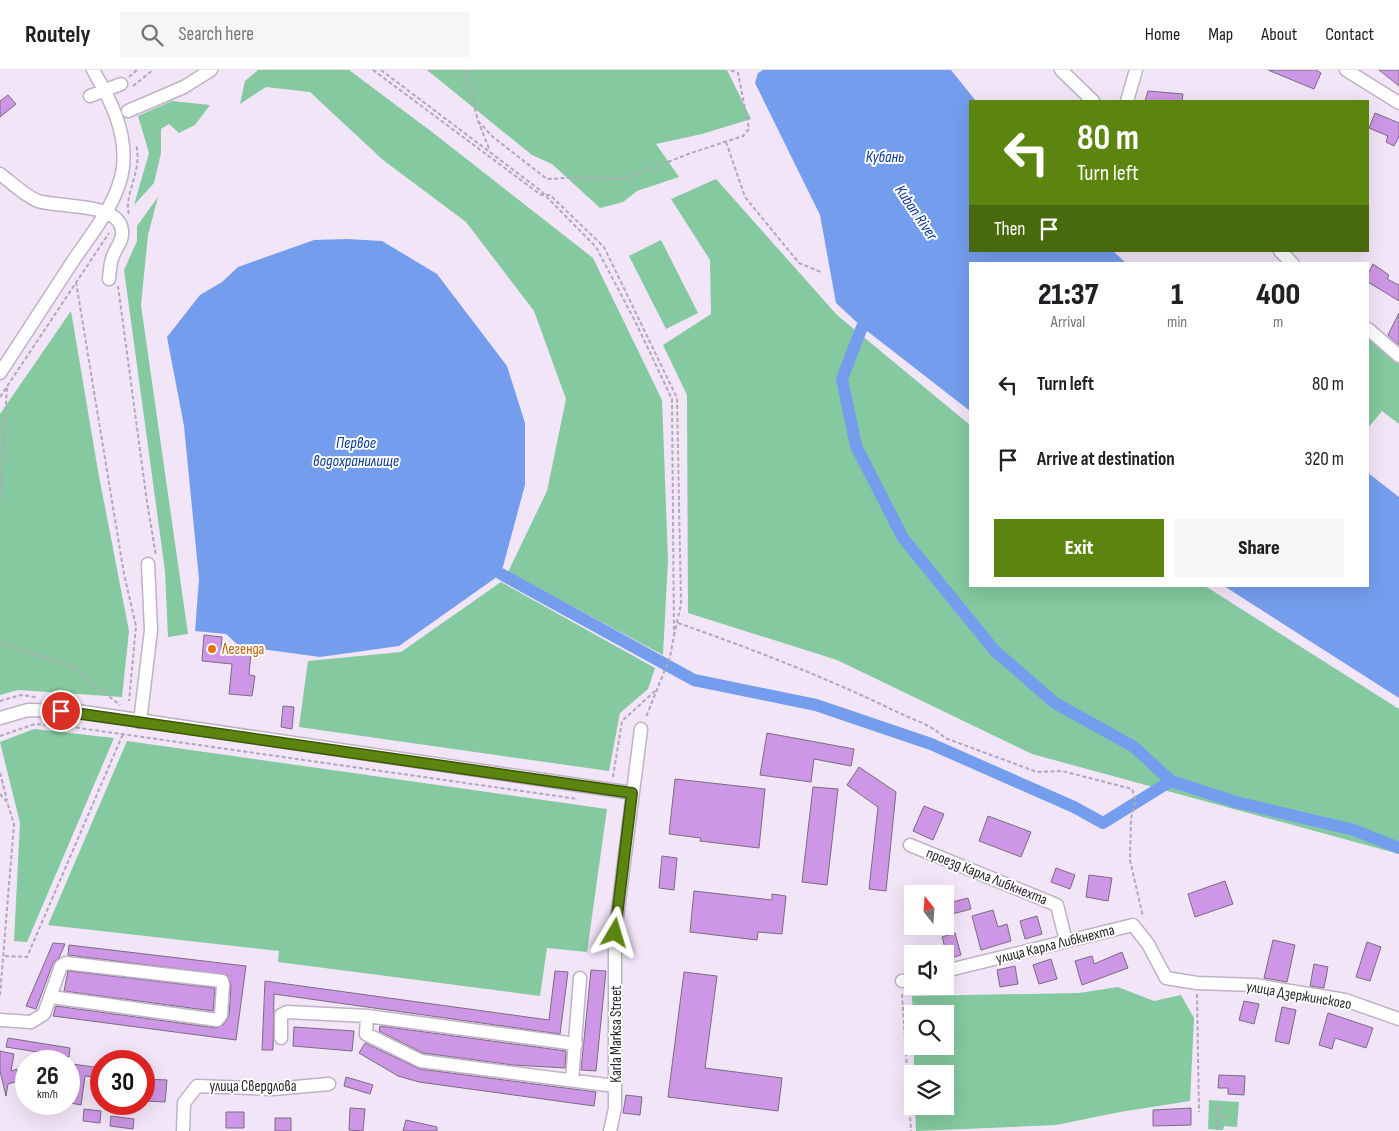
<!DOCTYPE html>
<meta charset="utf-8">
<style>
:root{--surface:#fff;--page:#f6f6f6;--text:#202124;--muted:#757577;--line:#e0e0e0;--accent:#5c850f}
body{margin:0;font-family:"Sofia Sans Condensed",sans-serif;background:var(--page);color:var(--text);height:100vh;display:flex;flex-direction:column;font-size:19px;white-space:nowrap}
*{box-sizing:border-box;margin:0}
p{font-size:16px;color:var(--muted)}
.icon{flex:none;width:28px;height:28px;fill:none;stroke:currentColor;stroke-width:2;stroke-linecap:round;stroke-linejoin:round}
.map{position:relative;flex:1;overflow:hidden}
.side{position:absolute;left:969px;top:192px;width:400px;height:325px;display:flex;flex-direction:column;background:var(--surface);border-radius:0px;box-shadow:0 5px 20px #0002}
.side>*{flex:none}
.banner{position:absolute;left:969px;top:30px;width:400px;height:152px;border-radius:0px;box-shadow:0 5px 20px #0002;background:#5c850f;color:#fff;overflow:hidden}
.needle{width:32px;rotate:343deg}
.controls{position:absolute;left:904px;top:815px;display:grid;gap:10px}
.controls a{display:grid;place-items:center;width:50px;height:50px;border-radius:0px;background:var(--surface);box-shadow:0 5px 20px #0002;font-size:25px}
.speed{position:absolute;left:15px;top:980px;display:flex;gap:10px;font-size:25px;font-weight:700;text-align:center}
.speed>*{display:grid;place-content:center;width:65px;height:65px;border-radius:50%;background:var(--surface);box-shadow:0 5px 20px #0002;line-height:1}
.speed small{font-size:12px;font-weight:400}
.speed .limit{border:8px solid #d22;background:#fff;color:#111}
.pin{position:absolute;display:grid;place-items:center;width:42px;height:42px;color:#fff;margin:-21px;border:2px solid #fff;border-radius:50%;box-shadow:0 1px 5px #0007}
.me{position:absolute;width:55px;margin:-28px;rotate:7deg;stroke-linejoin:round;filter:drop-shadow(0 0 4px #0008)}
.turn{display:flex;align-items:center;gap:18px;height:105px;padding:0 25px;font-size:22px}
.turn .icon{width:65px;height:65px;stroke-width:2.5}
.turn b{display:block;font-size:35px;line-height:42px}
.then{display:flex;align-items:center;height:48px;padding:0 25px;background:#0003;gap:10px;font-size:19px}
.eta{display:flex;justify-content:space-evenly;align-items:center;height:85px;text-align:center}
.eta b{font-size:30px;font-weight:800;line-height:35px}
.action{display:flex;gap:10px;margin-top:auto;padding:10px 25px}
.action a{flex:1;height:58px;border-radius:0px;background:var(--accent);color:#fff;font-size:20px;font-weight:800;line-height:58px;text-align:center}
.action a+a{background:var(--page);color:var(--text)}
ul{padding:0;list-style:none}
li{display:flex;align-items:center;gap:15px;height:75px;padding:0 25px}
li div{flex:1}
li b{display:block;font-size:19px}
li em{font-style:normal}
header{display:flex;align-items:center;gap:30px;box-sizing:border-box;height:70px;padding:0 25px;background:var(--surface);border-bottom:1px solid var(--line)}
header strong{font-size:24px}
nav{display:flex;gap:28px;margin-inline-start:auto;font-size:18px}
.search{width:350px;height:45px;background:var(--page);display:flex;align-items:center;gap:12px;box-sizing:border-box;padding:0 18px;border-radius:0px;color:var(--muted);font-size:19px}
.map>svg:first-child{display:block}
</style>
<header>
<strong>Routely</strong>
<div class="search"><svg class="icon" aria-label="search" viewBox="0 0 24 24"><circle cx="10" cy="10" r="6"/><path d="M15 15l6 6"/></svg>Search here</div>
<nav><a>Home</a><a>Map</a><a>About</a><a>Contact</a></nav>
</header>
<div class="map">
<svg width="1399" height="1061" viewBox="0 0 1399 1061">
<rect width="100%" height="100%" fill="#f2e5f8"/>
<path fill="#84c99f" d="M258 0H349L432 62 593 188 662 330 668 490 663 585 508 502 547 421 566 329 534 241 466 152 383 90 310 22 266 17 240 34 245 11Z
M427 0H727L751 49 702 64 656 74 679 107 637 121 623 132 600 138 552 94 532 85Z
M172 31 210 35 195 55 179 63 169 54 161 59V83L154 113 134 135 149 83 138 46Z
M716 109 837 245 970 355V516H1205L1399 639V784L1032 684 837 590 688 543 687 325 663 275 711 244 710 190 671 129Z
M158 127 148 165 141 235 188 564 168 567 165 501 124 200 137 171V156Z
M661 170 698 243 666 259 629 186Z
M71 241 98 401 129 561 122 627 18 620 0 625V344Z
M1368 265 1399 293V354L1382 341 1368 358Z
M501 512 655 598 648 619 620 643 609 701 299 657 308 591 401 582Z
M34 659 114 668 27 872 14 871 20 753 0 672Z
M127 671 607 739 587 882 547 878 540 926 278 892 279 881 48 855Z
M1118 917 1154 931 1181 925 1194 948 1190 1031 1120 1042 1056 1055 916 1061 915 1036H945V1004H914V976H945V944H913L912 926 1079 923Z
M1209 1030 1239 1032 1237 1057 1224 1056 1223 1060 1208 1059Z"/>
<path fill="#749eed" d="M763 0H951L976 31H970V181H1113L1127 194H970V341L862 257 836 233 820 145 755 13 758 3Z
M347 169 382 171 437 204 507 296 525 353V415L501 504 399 576 320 587 239 576 226 564 195 561 199 509 184 356 167 267 200 225 222 212 238 197 314 170Z
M1368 403 1399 427V628L1224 516H1368Z"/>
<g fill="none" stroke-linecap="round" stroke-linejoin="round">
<path stroke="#749eed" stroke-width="12" d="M501 504 694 610 816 635 931 674 1074 737 1103 753 1171 711 1134 677 1055 633 995 581 903 468 856 376 842 309 862 257
M1171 711 1236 732 1354 760 1399 778"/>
</g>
<path fill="#ce96e6" stroke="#796d7e" d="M1268 0H1316L1321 3 1314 19Z
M1379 0H1399V16Z
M1148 21 1183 24 1182 31H1145Z
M8 25 16 34 0 47V31Z
M1375 43 1399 53V67L1394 76 1386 72 1388 66 1369 58Z
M1373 194 1389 205 1387 209 1399 215V231L1368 212V204Z
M1399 243V275L1388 265Z
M204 565 222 567 221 579 251 582 249 605 255 606 252 626 229 624 232 594 202 591Z
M283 636 294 637 292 659 281 657Z
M767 663 854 679 851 696 814 689 811 712 760 705Z
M859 697 896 722 886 821 869 819 878 737 847 715Z
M675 709 765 719 759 778 700 771 701 768 669 764Z
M813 717 838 719 827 815 802 812Z
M924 736 944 744 933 770 913 761Z
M988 746 1031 762 1021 787 979 771Z
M662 786 677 788 674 820 659 818Z
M1056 798 1075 805 1070 819 1051 812Z
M1089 805 1112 808 1108 831 1086 827Z
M1225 811 1233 834 1195 847 1188 824Z
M694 821 772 830V824L786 826 782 864 758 862 757 870 690 862Z
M968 828 971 839 945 846V834Z
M993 840 998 857 1007 854 1011 871 981 880 972 846Z
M1037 846 1042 864 1025 869 1020 851Z
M955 863 961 885 948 889 942 867Z
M1273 870 1295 875 1287 912 1264 908Z
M1367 872 1381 877 1370 911 1356 907Z
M53 873 65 874 59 888 53 893 36 939 26 936Z
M69 875 246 896 236 970 53 946 56 936 216 958 223 955 229 946 231 915 227 905 68 885Z
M1122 882 1128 898 1082 915 1075 891 1092 886 1094 894Z
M1051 889 1057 909 1039 914 1033 895Z
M1314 894 1328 897 1324 918 1310 916Z
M1015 896 1018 914 1000 917 997 900Z
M591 900 606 901 596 1001 581 1000Z
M68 901 215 918 213 941 64 921Z
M555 901 568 902 560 964 274 924 273 980H262L265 911 549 950Z
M684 902 717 906 705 998 782 1008 778 1041 668 1027Z
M1244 931 1259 934 1254 954 1239 950Z
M1282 937 1296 940 1289 974 1275 971Z
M1328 943 1373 958 1366 978 1335 968 1332 979 1319 975Z
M380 956 566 981 565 998 513 995 423 983 379 961Z
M294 957 354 961 352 981 293 976Z
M8 968 70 978 69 987 6 977Z
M365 973 420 999 596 1022 594 1036 419 1012 398 1006 359 983Z
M0 981 14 984 11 1001 17 999 19 1011 8 1014 6 1026 0 1001Z
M72 994 101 998V1008L85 1006 81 1035 71 1033 75 1005 71 1004Z
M1219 1005 1245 1006 1244 1025 1228 1024V1018H1218Z
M346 1007 373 1015 370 1024 344 1016Z
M145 1009 167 1010 165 1032 144 1031Z
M626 1025 642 1027 640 1045 623 1043Z
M350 1038 365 1039 363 1061 349 1060Z
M1191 1038V1055L1153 1056V1040Z
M84 1039 101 1041 100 1053 83 1051Z
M226 1042H244V1058H226Z
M111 1046 134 1049 133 1059 110 1056Z
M275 1048H291V1061H275Z
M406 1050 437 1057V1061H403Z"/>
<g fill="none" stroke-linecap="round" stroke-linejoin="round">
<g stroke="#bfb2c4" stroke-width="15">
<path id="minor" d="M1061 0 1093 31
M1346 0 1399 33
M90 26 121 14
M1127 31 1136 0
M128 41 184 17 211 0
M0 104C11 112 25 126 38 131 60 138 120 132 122 161 123 172 116 177 113 186 110 193 110 201 109 209
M1280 181 1293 194
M1368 259 1399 286
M0 303C24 266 49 228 73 191 92 163 119 131 123 97 127 61 110 29 93 0
M0 648 28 640 77 641 632 723
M140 652 151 560 148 494
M910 775 1057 835 1066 871
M945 901 1133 855 1148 874 1166 908 1197 913 1255 915 1345 930 1399 949
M902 911 912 909
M367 946 366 964 421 991 615 1016
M0 950 31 952 44 944 61 896 66 893 222 911 223 915 221 945 217 950 51 927
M281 968V945L287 942 367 946 576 974
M572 1010 580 908
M183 1061 184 1033 197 1016 273 1019 329 1014
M610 1061 615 1038V863L641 659"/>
</g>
<path stroke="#b2a7b6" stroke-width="2" stroke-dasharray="4 2.5" stroke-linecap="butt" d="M373 0 541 125H550L604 177 677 328 681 534 674 566
M381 0 540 120 596 177 636 253 672 329 674 566 670 587 646 647
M465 0 478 51 490 81
M129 7 137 0
M133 16 153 0
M478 51 493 67 547 109 587 107 624 109 691 83 743 66 749 59 738 3 730 0
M726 72 745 127 799 193 821 202
M129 144C123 125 143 102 136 74
M76 212 124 504 136 556 129 631
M118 216 147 432 156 486
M0 327 109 163
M0 432 7 317
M678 553C752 579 825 607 895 641 913 650 931 654 945 668L1037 702 1062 701 1132 719 1136 731 1131 748 1130 790 1143 847
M0 573 71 596 120 635
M0 631 21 625 36 627
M0 666 35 654 72 657 578 729
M0 703 7 730
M613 707 622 651 655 621
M0 724 7 732 14 754 0 925
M5 886 27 887 123 664
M902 924 911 1061
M1197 924 1199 1042
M1217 1036 1218 1046
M1217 1060 1218 1046 1228 1047"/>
<use href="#minor" stroke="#fff" stroke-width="12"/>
</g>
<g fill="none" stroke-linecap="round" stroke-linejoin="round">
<g stroke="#3c560a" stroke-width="12">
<path id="route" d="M61 641 632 723 615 863"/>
</g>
<use href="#route" stroke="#5c850f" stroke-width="9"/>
</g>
<circle fill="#e8710a" stroke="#fff" stroke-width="2" cx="212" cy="579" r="5"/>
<g text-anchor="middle" stroke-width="4" stroke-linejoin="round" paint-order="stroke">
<g font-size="15" fill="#c56008" stroke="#fff" text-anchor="start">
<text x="222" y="584">Легенда</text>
</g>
<g font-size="15" fill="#2b262d" stroke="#fff">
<text transform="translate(987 806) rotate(22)" y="5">проезд Карла Либкнехта</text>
<text transform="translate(1055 874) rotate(-14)" y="5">улица Карла Либкнехта</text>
<text transform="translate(1299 925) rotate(10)" y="5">улица Дзержинского</text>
<text transform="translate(616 964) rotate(-90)" y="5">Karla Marksa Street</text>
<text x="253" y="1021">улица Свердлова</text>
</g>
<g font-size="16" font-style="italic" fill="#0b3792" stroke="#fff">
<text x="885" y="92">Кубань</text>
<text transform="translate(917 142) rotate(56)" y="6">Kuban River</text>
<text x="356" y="378">Первое<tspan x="356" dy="18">водохранилище</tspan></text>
</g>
</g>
</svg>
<div class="controls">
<a><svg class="needle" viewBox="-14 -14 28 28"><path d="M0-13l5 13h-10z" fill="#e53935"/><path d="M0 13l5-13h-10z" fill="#757577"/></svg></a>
<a><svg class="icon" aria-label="sound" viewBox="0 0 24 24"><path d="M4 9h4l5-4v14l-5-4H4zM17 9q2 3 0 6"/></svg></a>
<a><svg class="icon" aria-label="search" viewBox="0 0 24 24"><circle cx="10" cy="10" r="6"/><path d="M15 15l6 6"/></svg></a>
<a><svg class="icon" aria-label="layers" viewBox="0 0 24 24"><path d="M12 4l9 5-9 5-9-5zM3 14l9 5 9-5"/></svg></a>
</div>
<div class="speed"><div>26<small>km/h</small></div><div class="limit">30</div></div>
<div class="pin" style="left:61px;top:641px;background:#d93025"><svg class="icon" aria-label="arrive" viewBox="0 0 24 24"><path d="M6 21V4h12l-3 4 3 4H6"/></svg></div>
<svg class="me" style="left:615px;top:863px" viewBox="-20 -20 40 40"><path d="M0-17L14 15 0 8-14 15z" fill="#5c850f" stroke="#fff" stroke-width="4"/></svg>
<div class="banner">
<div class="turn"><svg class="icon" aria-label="left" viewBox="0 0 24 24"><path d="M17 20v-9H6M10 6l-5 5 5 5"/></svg><div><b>80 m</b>Turn left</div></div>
<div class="then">Then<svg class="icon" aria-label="arrive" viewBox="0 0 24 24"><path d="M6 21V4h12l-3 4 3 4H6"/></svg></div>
</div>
<section class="side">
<div class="eta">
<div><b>21:37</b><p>Arrival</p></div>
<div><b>1</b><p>min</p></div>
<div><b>400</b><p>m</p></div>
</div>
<ul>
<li><svg class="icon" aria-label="left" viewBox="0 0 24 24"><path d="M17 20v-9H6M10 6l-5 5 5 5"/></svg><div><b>Turn left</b></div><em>80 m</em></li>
<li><svg class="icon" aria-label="arrive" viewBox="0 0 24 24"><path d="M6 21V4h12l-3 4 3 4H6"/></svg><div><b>Arrive at destination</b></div><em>320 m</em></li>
</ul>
<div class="action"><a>Exit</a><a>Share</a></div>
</section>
</div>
